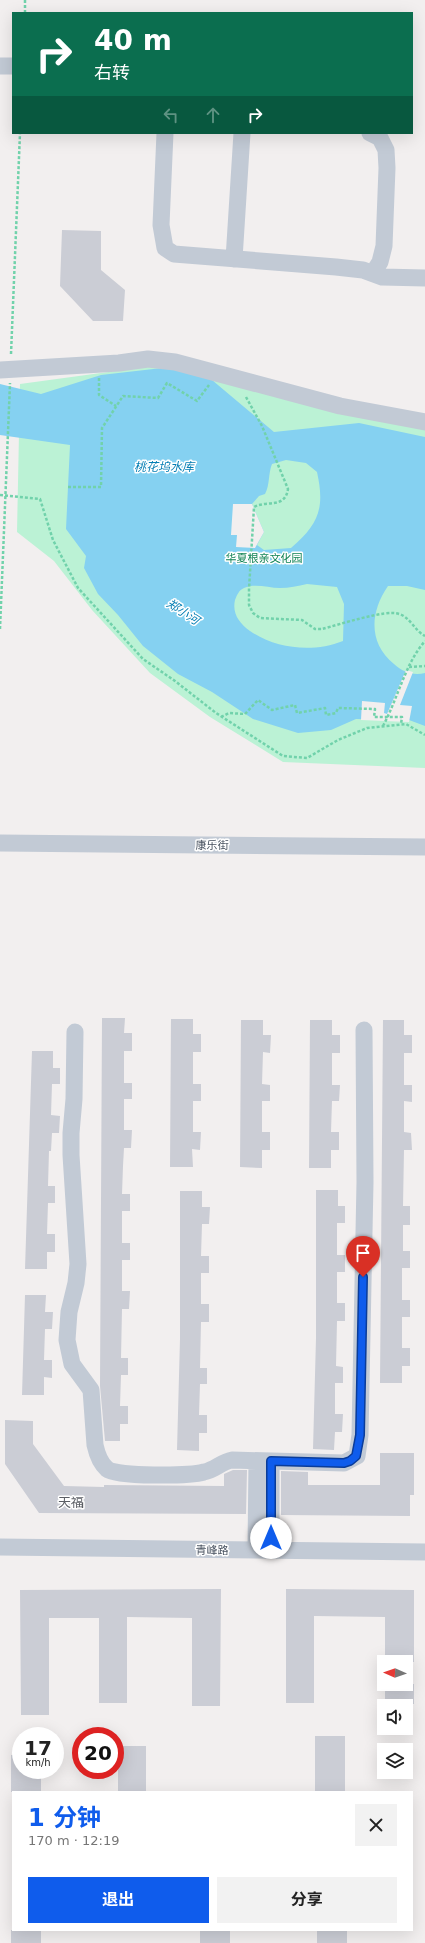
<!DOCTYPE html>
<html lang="zh">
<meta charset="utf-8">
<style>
:root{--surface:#fff;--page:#f2f2f2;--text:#222;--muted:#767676;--accent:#0f5cec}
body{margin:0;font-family:"DejaVu Sans","Noto Sans SC",sans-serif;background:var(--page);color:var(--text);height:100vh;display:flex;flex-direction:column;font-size:15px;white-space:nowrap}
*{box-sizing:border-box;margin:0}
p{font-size:13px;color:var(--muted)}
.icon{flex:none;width:22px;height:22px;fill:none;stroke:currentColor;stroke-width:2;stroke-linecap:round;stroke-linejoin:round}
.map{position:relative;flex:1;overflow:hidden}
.panel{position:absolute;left:12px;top:1791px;width:401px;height:140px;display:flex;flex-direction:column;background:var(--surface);border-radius:0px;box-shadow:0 4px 16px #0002}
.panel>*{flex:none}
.top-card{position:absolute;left:12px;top:12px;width:401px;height:122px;border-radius:0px;box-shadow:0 4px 16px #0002;background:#0b6e4f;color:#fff;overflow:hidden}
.needle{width:26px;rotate:272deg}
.fabs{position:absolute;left:377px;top:1655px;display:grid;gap:8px}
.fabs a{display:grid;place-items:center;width:36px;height:36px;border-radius:0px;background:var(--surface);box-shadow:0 4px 16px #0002;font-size:20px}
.speed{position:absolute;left:12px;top:1727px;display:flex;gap:8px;font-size:20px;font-weight:700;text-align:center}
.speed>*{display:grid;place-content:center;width:52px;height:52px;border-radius:50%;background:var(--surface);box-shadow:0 4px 16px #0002;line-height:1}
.speed small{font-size:10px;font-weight:400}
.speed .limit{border:6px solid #d22;background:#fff;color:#111}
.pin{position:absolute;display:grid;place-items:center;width:34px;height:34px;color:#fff;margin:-41px -17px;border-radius:50% 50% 50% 0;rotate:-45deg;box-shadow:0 0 4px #0007}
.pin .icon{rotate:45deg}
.me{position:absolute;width:44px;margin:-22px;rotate:0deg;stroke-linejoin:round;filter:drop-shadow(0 0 3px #0008)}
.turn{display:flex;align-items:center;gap:14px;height:84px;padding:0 16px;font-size:18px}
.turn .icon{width:52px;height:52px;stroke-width:2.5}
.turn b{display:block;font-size:28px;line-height:34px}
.lanes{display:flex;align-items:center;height:38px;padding:0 16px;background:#0003;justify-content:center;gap:20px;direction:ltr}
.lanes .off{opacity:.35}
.round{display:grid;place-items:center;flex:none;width:42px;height:42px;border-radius:0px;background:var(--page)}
.overview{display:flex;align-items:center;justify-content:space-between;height:68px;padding:0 16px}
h1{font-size:24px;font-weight:700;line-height:30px;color:var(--accent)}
.button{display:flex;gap:8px;margin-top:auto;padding:8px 16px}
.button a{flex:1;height:46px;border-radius:0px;background:var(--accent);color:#fff;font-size:16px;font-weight:700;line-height:46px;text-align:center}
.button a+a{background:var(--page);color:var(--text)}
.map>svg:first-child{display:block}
</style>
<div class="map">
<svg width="425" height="1943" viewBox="0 0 425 1943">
<rect width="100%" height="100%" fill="#f2efef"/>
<path fill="#bbf2d5" d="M167 364 425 430V768L283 762 210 717 150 673 92 610 54 561 17 532 20 384Z"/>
<path fill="#85d1f1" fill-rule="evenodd" d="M171 367 212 380 274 432 359 423 425 437V590L407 586H388C370 612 368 643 394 664 403 672 413 676 425 673V726L409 720 356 719 331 730 298 733 253 719 212 692 178 674 143 646 118 615 98 594 84 568 86 556 66 529 70 445 0 435V384L41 394 101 375ZM286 460 306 463 317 472C325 508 319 524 291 548L264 550 257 545 264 532 252 504 259 496 265 494C270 485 268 474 272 464ZM307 584 337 587 344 604 343 641C313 653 276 649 250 631 239 623 232 613 235 600 237 595 239 590 244 588 255 583 268 588 280 588 289 588 298 586 307 584Z"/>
<path fill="#f2efef" d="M233 504H252L264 532 255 548 236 547 237 535H231Z
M406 670 413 672 400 705 412 706 409 722 361 720 362 701 385 703 384 713 387 714Z"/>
<path fill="#cbcdd5" d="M62 230 101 231V270L125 290 123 321H93L60 286Z
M102 1018H125L124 1033H132V1051H124V1083H132V1099H124V1130H132L131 1148H124L123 1166 122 1194H130V1211H122V1243H130V1260H122V1291H130L129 1309H122L121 1358H128V1375H121L120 1406H128V1424H120V1441H105L100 1386Z
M171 1019H193V1034H201V1052H193V1084H201V1101H193V1132H201L200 1150 192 1149 193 1167H170Z
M241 1020H263V1035H271L270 1053 263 1052 262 1084 270 1085V1101H262V1132H270V1150H262V1168L240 1167Z
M310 1020H332V1035H340V1053H332V1085H340L339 1101H332L331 1132H339V1150H331V1168H309Z
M383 1020H404V1035H412V1053H404V1085H412V1102L404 1101V1132L411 1133 412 1150H404L403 1206H410V1225H403V1251H410V1268H402V1300H410V1317H402V1348H410V1366H402V1383H380Z
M32 1051H53V1068H60V1084H52L51 1115 60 1116 59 1133H52L51 1151H49L48 1186H55V1203H48L47 1234H55V1252H47V1269H25Z
M316 1190H338V1206H345V1223H337V1255H345V1272H337V1303H345V1321H337L336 1366 343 1367V1383H335V1414H343L342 1432H335L334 1450 313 1449 316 1338Z
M180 1191H202V1207H210L209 1224H202L201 1256H209V1273H201V1304H209V1322H201L200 1368H207V1384H200L199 1415H207V1433H199V1451L177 1450 180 1339Z
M25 1295H46L45 1312H53L52 1329H45L44 1360H52V1378L44 1377V1395H22Z
M5 1420 33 1421V1444L64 1486 104 1487V1485L224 1486V1474L233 1470H247L246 1514 39 1513 5 1464Z
M380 1453H414V1495H410V1516L281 1515V1471L308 1472V1485H380Z
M221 1589 220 1706H192V1618L127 1617V1703H99V1618H49V1715H21L20 1590Z
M286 1589 414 1590V1662H385V1617L314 1616V1703H286Z
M385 1684H414V1704H385Z
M315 1736H345V1792H315Z
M118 1746H146V1792H118Z
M11 1755H21V1770H41V1792H11Z
M11 1930H41V1943H11Z
M200 1930H230V1943H200Z
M317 1930H347V1943H317Z"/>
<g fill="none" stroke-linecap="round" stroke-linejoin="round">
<path stroke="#71d2ab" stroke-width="2.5" stroke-dasharray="3 2" stroke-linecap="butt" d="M25 13V0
M11 354 20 133
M99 378V395L116 406
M246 397 262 426 288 489C285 509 267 500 254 507L249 589V605L253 613 260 618 302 620 315 629H322C338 625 386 609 399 614 410 617 415 631 425 636
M68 487H101L102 428 123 396 158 398 167 383 197 401 209 385
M0 495 40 499 53 540 78 588 143 659 175 681 216 713 283 756 307 758 338 740 367 728 406 724 425 735
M0 629 10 383
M409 667 425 666
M221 717 229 713 245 714 258 700 272 710 295 705 297 713 325 708 326 715 336 713 338 708 375 709 374 717H402L401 724
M383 726C398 698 405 664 425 641"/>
<path stroke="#c2cad5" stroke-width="17" d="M0 66H13
M165 133 161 225 165 248 174 254 336 267 363 270 382 277 425 278
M370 133 380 138 386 150 387 168 384 246 380 262 373 273
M234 259 242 133
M0 370 119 363 148 359 175 362 340 406 425 422
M0 843 425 847
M75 1032 74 1099 71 1133V1155L78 1264 76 1283 69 1312 67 1340 72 1364 91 1390 95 1445C97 1454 100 1463 107 1469 117 1477 190 1476 204 1472 215 1470 221 1462 232 1460L344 1463 357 1456 360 1435 365 1182 364 1030
M0 1547 425 1552
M256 1550 257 1461
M271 1550V1461"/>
</g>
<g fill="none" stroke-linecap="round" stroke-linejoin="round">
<g stroke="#0a3c99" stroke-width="10">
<path id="route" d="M271 1538V1461L344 1463 350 1461 356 1456 360 1435 363 1277"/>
</g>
<use href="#route" stroke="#0f5cec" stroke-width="7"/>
</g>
<g text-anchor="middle" stroke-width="3" stroke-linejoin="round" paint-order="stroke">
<g font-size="11" fill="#128455" stroke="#fff">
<text x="264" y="562">华夏根亲文化园</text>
</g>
<g font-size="11" fill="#46505e" stroke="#fff">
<text x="212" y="849">康乐街</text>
<text transform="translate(212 1550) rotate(1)" y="4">青峰路</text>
</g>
<g font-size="12" font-style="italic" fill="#047eb3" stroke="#fff">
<text x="164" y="471">桃花坞水库</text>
<text transform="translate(183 612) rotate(33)" y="4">郑小河</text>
</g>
<g font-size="13" fill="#5b5e64" stroke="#fff">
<text x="71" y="1507">天福</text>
</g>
</g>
</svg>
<div class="fabs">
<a><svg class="needle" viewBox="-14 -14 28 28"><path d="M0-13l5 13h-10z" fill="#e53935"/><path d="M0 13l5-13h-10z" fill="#767676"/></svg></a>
<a><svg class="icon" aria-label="sound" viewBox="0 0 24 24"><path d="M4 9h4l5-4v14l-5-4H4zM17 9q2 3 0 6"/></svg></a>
<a><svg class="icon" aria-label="layers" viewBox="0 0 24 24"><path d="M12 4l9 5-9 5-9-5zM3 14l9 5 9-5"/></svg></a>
</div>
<div class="speed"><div>17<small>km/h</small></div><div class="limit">20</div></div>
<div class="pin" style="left:363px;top:1277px;background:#d93025"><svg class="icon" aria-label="arrive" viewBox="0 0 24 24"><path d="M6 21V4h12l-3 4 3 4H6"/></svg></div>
<svg class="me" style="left:271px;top:1538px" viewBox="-20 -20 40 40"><circle r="19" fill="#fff"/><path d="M0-13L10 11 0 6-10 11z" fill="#0f5cec"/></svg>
<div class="top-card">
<div class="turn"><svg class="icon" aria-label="right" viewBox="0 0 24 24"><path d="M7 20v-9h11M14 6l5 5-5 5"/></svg><div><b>40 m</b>右转</div></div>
<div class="lanes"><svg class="icon off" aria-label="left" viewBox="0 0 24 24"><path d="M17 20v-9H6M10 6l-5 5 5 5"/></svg><svg class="icon off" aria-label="ahead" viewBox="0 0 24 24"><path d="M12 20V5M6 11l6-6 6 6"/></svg><svg class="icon" aria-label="right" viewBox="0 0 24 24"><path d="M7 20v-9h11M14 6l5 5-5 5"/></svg></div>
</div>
<section class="panel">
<div class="overview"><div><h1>1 分钟</h1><p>170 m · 12:19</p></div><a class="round"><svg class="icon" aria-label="close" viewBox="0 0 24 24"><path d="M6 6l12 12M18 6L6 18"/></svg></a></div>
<div class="button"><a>退出</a><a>分享</a></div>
</section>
</div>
